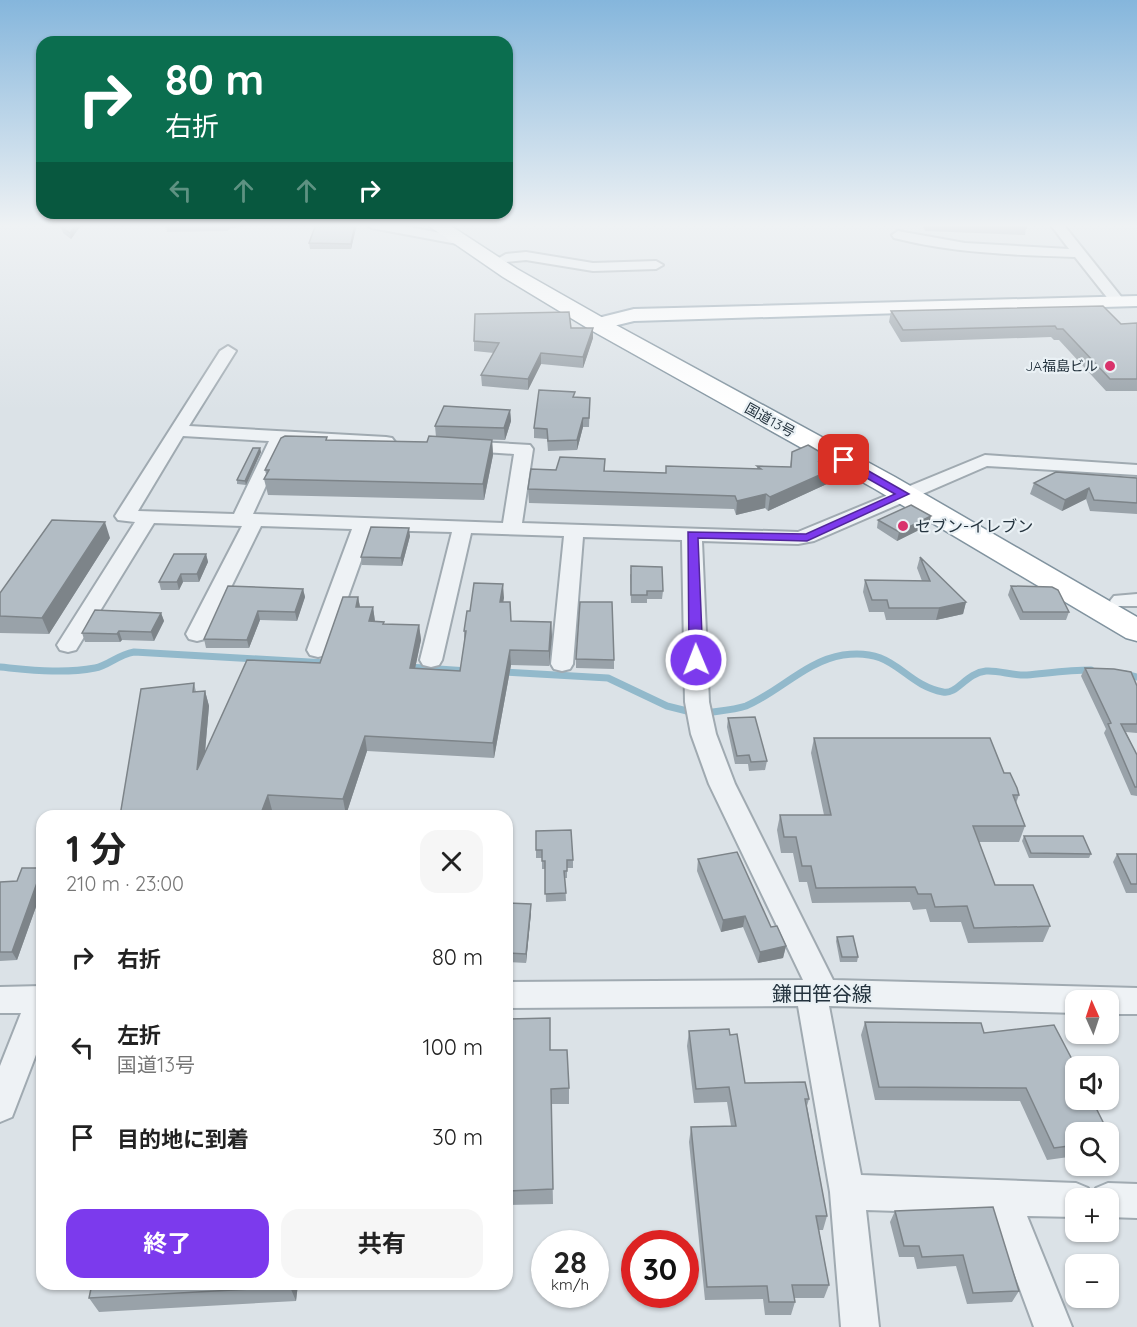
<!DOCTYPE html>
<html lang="ja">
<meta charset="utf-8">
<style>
:root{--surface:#fff;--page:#f6f6f6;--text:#222;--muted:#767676;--accent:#7c3aed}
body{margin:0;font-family:Quicksand,"Noto Sans JP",sans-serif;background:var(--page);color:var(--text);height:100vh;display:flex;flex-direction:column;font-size:22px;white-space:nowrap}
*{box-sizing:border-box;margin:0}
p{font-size:20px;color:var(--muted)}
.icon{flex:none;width:33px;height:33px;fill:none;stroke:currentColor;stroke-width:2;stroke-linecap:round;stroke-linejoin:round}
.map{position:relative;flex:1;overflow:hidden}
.panel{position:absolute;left:36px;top:810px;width:477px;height:480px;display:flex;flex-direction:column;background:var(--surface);border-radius:18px;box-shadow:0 2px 4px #0004}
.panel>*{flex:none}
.top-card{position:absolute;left:36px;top:36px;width:477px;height:183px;border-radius:18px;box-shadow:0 2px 4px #0004;background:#0b6e4f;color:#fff;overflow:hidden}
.needle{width:39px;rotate:357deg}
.buttons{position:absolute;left:1065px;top:990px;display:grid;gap:12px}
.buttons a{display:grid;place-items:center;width:54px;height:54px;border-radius:12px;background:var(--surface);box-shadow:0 2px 4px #0004;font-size:30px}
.speed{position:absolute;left:531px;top:1230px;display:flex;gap:12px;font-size:30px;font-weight:700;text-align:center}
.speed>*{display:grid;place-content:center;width:78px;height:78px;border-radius:50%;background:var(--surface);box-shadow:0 2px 4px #0004;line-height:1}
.speed small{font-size:15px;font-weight:400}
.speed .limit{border:9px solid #d22;background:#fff;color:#111}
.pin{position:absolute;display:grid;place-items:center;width:51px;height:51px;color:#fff;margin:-26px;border-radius:12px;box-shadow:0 3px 9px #0006}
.me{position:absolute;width:66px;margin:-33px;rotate:359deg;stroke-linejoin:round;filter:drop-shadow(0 0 4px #0008)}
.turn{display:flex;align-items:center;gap:21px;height:126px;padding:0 30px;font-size:27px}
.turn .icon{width:78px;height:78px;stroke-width:2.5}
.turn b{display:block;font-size:42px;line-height:51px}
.lanes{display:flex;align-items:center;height:57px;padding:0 30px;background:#0003;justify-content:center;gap:30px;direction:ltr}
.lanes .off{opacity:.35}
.round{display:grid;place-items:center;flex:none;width:63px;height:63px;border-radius:18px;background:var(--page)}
.overview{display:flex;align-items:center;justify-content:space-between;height:102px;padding:0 30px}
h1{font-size:36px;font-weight:700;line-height:45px}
.action{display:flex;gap:12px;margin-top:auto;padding:12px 30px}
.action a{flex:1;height:69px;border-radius:18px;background:var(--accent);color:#fff;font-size:24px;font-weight:700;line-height:69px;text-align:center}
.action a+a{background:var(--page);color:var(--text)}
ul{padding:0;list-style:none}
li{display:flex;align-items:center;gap:18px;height:90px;padding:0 30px}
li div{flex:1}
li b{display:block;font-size:22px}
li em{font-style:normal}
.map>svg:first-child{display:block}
</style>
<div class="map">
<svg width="1137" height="1327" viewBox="0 0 1137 1327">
<rect width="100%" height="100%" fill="#dbe2e7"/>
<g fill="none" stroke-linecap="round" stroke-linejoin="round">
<path stroke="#92b9cb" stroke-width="7" d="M0 667C32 670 63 674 95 668 108 666 117 655 134 652L327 663
M409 667 468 671
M502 672 608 678 667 706 695 713
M1125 674 1137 677
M705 713C718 711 734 710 746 706 779 692 806 661 843 655 896 647 902 684 943 692 957 695 966 673 986 671 999 670 1013 676 1027 675 1049 673 1069 670 1091 670"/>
<g stroke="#a0aab1" stroke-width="4">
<path id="minor" d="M366 224H393L457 236 463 240 457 244 372 228Z
M1050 224H1063L1123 299 1125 302 1123 305H1113L1075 257C1014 255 953 253 894 238L892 235 898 231 965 243 1069 249Z
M526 252 593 263 656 261 663 265 656 269 593 271 526 260 506 262 499 258 506 254Z
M228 346 236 351 189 426 386 437 392 438 395 442 392 446 386 447 286 442 253 514 503 523 514 454 455 450 452 446 455 442 461 441 530 445 533 449 522 523 798 532 985 455 1137 465V475L987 466 814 541 798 544 702 541 709 702 716 734 735 784 833 980 1137 988V1014H1108V1000H1076V1013L829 1006 861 1175 1076 1183 1088 1188 1092 1197 1096 1188 1108 1183 1137 1184V1218L1108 1217V1198H1076V1217L1027 1216 1072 1327H1034L992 1214 866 1210 879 1327H841L830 1192 798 1006 507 1008V982L803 980 709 784 691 734 685 702 682 540 583 537 573 664 570 669 562 671 554 669 551 664 564 536 471 533 442 660 439 665 431 667 423 665 420 660 452 532 372 530 329 650 326 655 318 657 310 655 307 650 352 529 261 526 208 634 205 639 197 641 189 639 186 634 242 526 154 523 76 650 68 652 60 650 57 645 135 522 118 520 115 516 220 351ZM183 436 269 441 234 514 138 511Z
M1137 594V606H1114L1110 601 1114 596Z
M42 986V1039L12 1117 0 1122V1066L21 1013H0V987Z"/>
</g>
<g stroke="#99a9b4" stroke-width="4">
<path id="major" d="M1137 296V306L634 321 597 330 590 328 588 324 590 320 634 309Z"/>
</g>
<g stroke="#81939f" stroke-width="3">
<path id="highway" d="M426 224H448L517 269 605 319 895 477 1137 617V641L1126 638 875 489 589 329 503 277Z"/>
</g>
<use href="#minor" fill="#eef2f5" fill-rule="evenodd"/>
<use href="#major" fill="#fff" fill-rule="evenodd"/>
<use href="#highway" fill="#fff" fill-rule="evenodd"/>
</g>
<path fill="#99a2a9" d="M63 224H82L71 239 63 233 61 227Z
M167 224H242V227L230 228 228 231 167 232 166 227Z
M316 224H357L351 249H310L309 243Z
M922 224H1024L1026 228 1025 235 925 231Z
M891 311 1121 324 1137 323V391H1106L1059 340H1054L1051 337 901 342 889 322Z
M571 328H593V338L583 368 541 364 528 390 482 386 481 375 494 353 474 351V341Z
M575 397 590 398 589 427H583L577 450 548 451 547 439 534 438V428Z
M510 410 511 421 505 440 475 439 492 440 493 455 484 500 268 495 264 479 266 474 265 470 327 437V440L427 442 436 437 435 426Z
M260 448 261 452 246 485 237 484V480Z
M792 452 826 458V466L829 483 768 511 765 508 736 515 734 509 529 503 528 489 556 470 605 459V471L666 473V466L757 469V466L790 467Z
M1137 478V514L1090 511 1086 499 1062 511 1030 494 1034 483Z
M878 520 929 525 897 541 877 528Z
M410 536 402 566 362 565 361 557Z
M110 538 49 634 0 633V593Z
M206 554 208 562 199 582H183L179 590H161L159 582Z
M920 557 966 602 963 614 936 620H886L884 612H869L863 592 865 580 922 581 917 568Z
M630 574 663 591 662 599H647V603H631Z
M474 583 503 584V602H510L511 621 551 622 552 637 549 666 511 665 494 758 367 751 346 815 272 810 270 816H120L141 689 194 683 196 692 205 691 209 706 205 753 247 660 320 663 343 597H358L360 607H373L375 621 384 622V624L419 625 421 640 415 668 460 671 464 643V631L467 611H470Z
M1011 586 1069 612 1066 620H1020L1008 595Z
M303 589 305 597 297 621 260 620 249 648H206L204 639Z
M161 613 164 621 154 641 122 640 120 642H85L82 633Z
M576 659 614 660V669L576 668Z
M1085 668 1137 686V733L1126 732 1137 755V796L1131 795 1104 733 1106 729 1081 676Z
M728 718 767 761 765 770 749 771 748 764H735L727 727Z
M814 738 1004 773 1019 795 1016 803 1025 826 1019 842H979L995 885 1050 926 1043 942 968 943 961 922H930L926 909 913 910 910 902 812 903 807 882H799L793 853H781L777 830 780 815H824L811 753Z
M536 831 573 860V868H567V878H565L566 901 546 902 545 869H542V858H536Z
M1024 836 1091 854 1089 858H1029L1022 841Z
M1117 854H1137V893H1126L1113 862Z
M698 859 771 927 786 946 783 958 758 963 743 927 721 932 697 871Z
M42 868V890L17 960 0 961V882L17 881Z
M507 903 531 913 526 963 507 962Z
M837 937 858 957 857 962H840L836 941Z
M507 1019 550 1050 569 1088V1104H551L553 1204 507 1205Z
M865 1022 984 1033 1076 1132V1156L1047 1160 1020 1101 875 1100 861 1035Z
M689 1031 730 1035 745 1083 809 1099 807 1106 827 1216 823 1230H819L829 1285 824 1298H794L795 1302 791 1315H765L763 1299 705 1300 689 1142 691 1127 731 1126 727 1102 694 1103 687 1046Z
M895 1211 1019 1291 1012 1302 967 1304 956 1266 917 1269 914 1257H899L890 1222Z
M92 1284H298L296 1301 99 1312 89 1298Z"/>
<path fill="#7d8489" d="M77 224H82L71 239 70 233Z
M355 224H357L351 249V244Z
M593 328V338L583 368V357Z
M541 353V364L528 390V379Z
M510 410 511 421 505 440 504 428Z
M583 418V427L577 450V440Z
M492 440 493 455 484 500 483 484Z
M260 448 261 452 246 485 245 481Z
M827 456 826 459H827L825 472 819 462 824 457Z
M831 470 829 483 768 511 770 497Z
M1089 488 1086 499 1062 511 1065 500Z
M766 494 765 508 736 515 737 501Z
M931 516 929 525 897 541 899 532Z
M105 522 110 538 49 634 42 618Z
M409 528 410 536 402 566 401 558Z
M206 554 208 562 199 582 197 574Z
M181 574 183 582 179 590 177 582Z
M503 584 504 598 501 617 500 602Z
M303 589 305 597 297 621 295 612Z
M358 597 361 612 356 607Z
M966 602 963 614 936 620 939 608Z
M373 607 375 622 369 621Z
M258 611 260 620 249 648 247 640Z
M161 613 164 621 154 641 151 632Z
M551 622 552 637 549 666V651Z
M419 625 421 640 412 683 410 668Z
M119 631 122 640 120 642 117 634Z
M510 650 511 665 494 758 493 743Z
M205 691 209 706 202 785 197 770Z
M365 736 367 751 346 815 343 799Z
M268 795 272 810 270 816H260Z
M42 869V890L17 960 12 952Z
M531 904V913L526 963V954Z
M745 916 743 927 721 932 723 920Z
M786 946 783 958 758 963 760 952Z
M290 1284H298L296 1301 290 1287Z"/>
<path fill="#b2bcc4" stroke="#7d8489" stroke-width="1.5" d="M63 224H77L70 233 61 227Z
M167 224H228L227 226 166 227Z
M316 224H355L351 244 309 243Z
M926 224H1024L1026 228 926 225Z
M1103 306 1121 324 1137 323V379H1110L1063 329H1057L1055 326 903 330 891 311Z
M569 312 571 328H593L583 357 541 353 528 379 481 375 499 343 474 341 475 314Z
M539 390 575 392 573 397 590 398 589 418H583L577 440 548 441 547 429 534 428Z
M444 406 510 410 504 428 435 426Z
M285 436 327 437 326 440 427 442 429 436 492 440 483 484 264 479 269 470H265L281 438Z
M808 445 827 456 824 457 827 459 819 462 831 470 770 497 766 494 737 501 735 496 528 489 531 469 556 470 560 457 605 459 604 471 666 473V466L761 469 757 466 791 467 792 452Z
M253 448H260L245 481 237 480Z
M1056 472 1137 478V503L1094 500 1089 488 1065 500 1034 483Z
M911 505 931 516 899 532 878 520Z
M52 520 105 522 42 618 0 616V593Z
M371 527 409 528 401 558 361 557Z
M174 554H206L197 574H181L177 582H159Z
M920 557 966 602 939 608H889L887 600H872L865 580 930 581Z
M631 566 662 567 663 591H647V595H631Z
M474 583 503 584 500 602H510L511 621 551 622 549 651 510 650 493 743 365 736 343 799 268 795 260 816H120L141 689 194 683 193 692 205 691 197 770 247 660 320 663 343 597H358L356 607H373L369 621 384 622 383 624 419 625 410 668 460 671 466 631H464L467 611H470Z
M228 586 303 589 295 612 258 611 247 640 204 639Z
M1011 586 1052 587 1058 590 1069 612H1023Z
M580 602H612L614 660 576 659Z
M95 610 161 613 151 632 119 631 117 634 82 633Z
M1085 668 1114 669 1131 672 1137 686V724H1121L1137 755V787H1135L1108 724 1111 723Z
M755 717 767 761 751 762 749 755 737 756 728 718Z
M814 738H990L1004 773H1010L1017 788 1019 795H1013L1025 826H973L995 885H1033L1050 926 974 928 967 906 935 907 931 894H918L915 887 816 888 811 866H802L796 837H784L780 815H831Z
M571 830 573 860H567V871H564L566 893 545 894V861H542V850H536V831Z
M1024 836H1083L1091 854 1031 853Z
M737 852 771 927 777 926 786 946 760 952 745 916 723 920 698 859Z
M1117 854H1137V884H1131Z
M22 868H42V869L12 952H0V882L17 881Z
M507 903 531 904 526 954 507 953Z
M853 936 858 957H842L837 937Z
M550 1018V1050H567L569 1088 551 1089 553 1189 507 1191V1019Z
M865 1022 981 1023 984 1033 1054 1025 1076 1067V1100H1092L1108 1132H1076V1145L1054 1148 1026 1088 879 1087Z
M729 1029 730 1035 737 1034 745 1083 805 1082 809 1099H805L827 1216H816L829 1285H792L795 1302H769L767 1286 707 1287 691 1127 736 1126 729 1087 696 1089 689 1031Z
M1108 1133 1112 1141H1108Z
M993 1207 1019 1291 973 1293 963 1255 922 1257 919 1246H904L895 1211Z
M92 1284H290V1287L89 1298Z"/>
<linearGradient id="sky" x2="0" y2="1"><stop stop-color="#85b6dc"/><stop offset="0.55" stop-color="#eff2f4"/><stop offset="1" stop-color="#eff2f4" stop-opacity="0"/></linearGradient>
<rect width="1137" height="410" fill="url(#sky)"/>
<path fill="#7c3aed" stroke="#51269a" stroke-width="1.5" d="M844 457 909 494 807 541 698 538 703 660 696 665 691 664 689 660 688 532 806 534 895 494 840 463 838 460Z"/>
<g fill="#d9336c" stroke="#eaf1f5" stroke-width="2">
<circle cx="1110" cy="366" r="6"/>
<circle cx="903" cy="526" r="6"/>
</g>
<g text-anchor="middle" stroke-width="4.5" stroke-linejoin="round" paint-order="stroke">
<g font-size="14" fill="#24333e" stroke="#eaf1f5" text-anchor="end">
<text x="1098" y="371">JA福島ビル</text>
</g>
<g font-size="14" fill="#24333e" stroke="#eaf1f5">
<text transform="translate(770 420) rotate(29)" y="5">国道13号</text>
</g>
<g font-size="16" fill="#24333e" stroke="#eaf1f5" text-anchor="start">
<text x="915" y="532">セブン-イレブン</text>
</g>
<g font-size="20" fill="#24333e" stroke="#eaf1f5">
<text x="822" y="1001">鎌田笹谷線</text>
</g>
</g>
</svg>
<div class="buttons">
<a><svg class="needle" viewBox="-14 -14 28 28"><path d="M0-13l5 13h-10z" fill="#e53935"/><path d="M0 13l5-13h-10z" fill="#767676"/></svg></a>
<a><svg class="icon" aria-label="sound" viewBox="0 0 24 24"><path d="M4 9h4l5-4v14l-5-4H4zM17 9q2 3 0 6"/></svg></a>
<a><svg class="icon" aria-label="search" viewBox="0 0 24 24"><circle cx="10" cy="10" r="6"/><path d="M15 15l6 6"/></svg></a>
<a>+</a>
<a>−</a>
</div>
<div class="speed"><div>28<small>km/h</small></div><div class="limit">30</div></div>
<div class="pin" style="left:844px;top:460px;background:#d93025"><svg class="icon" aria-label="arrive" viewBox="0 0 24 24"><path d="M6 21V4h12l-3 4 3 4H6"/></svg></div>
<svg class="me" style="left:696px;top:660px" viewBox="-20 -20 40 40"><circle r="17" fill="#7c3aed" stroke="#fff" stroke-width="3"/><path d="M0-11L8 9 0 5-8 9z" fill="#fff"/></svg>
<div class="top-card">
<div class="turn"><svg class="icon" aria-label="right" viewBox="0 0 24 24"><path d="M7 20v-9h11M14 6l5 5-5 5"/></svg><div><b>80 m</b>右折</div></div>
<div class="lanes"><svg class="icon off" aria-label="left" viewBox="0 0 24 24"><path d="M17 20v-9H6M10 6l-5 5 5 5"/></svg><svg class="icon off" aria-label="ahead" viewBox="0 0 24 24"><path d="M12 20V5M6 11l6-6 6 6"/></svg><svg class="icon off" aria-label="ahead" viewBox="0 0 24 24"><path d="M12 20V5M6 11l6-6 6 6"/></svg><svg class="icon" aria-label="right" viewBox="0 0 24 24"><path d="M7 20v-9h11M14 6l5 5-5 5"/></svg></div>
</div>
<section class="panel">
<div class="overview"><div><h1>1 分</h1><p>210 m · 23:00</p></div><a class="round"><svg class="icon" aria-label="close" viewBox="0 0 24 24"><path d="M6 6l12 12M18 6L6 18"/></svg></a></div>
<ul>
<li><svg class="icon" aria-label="right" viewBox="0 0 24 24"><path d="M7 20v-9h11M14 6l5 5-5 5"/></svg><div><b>右折</b></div><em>80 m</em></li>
<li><svg class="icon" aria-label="left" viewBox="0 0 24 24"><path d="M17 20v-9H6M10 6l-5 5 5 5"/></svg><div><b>左折</b><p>国道13号</p></div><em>100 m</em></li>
<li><svg class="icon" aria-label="arrive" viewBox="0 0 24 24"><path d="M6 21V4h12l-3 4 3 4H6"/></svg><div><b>目的地に到着</b></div><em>30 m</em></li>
</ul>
<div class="action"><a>終了</a><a>共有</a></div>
</section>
</div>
